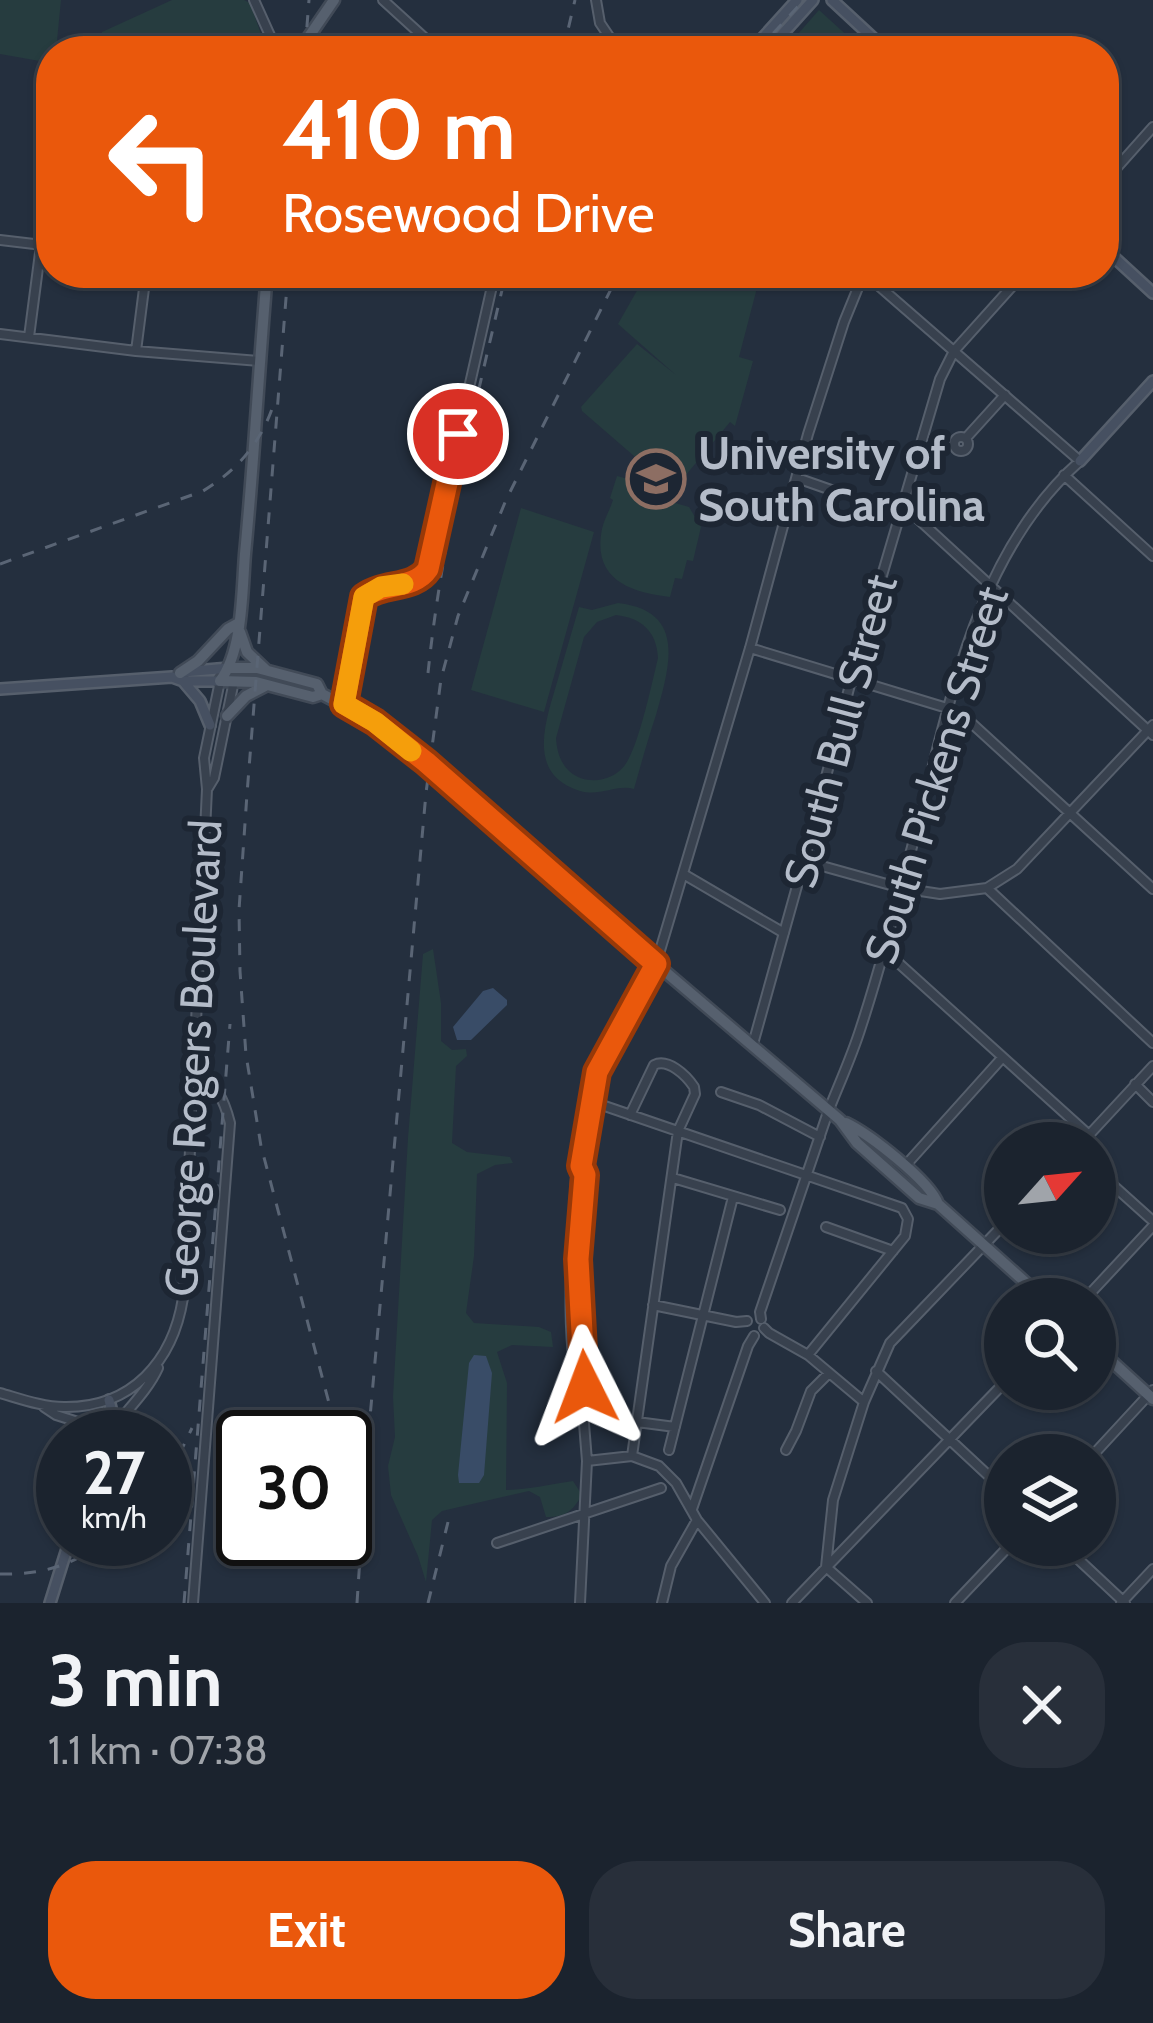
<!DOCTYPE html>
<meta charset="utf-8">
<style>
:root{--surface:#1b232e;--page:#282f3a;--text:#f1f3f6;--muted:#a0a4aa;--line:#39404a;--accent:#ea580c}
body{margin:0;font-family:Cabin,sans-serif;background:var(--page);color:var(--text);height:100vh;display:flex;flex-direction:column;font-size:45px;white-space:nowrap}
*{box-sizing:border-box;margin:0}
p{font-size:39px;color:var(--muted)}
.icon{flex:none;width:66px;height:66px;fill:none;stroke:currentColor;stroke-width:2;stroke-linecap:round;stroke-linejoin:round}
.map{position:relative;height:1603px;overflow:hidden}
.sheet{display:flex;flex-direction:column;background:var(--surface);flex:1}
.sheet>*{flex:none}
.guide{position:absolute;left:36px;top:36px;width:1083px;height:252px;border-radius:48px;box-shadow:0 3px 9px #0004,0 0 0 3px var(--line);background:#ea580c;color:#fff;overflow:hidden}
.needle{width:78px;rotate:63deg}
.buttons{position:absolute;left:984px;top:1122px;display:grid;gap:24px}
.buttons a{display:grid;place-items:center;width:132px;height:132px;border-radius:50%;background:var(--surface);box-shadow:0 3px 9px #0004,0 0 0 3px var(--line);font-size:60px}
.speed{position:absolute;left:36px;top:1410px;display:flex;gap:24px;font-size:60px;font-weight:700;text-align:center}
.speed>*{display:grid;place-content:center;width:156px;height:156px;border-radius:50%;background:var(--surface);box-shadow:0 3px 9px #0004,0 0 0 3px var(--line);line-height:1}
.speed small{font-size:30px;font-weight:400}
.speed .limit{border:6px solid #111;border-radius:18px;background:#fff;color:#111}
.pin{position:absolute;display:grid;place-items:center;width:102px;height:102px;color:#fff;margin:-51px;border:6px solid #fff;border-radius:50%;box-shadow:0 3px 12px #0007}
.me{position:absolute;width:132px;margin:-66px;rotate:357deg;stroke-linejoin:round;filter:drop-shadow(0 0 9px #0008)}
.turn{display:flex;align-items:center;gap:42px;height:252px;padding:0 48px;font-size:54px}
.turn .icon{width:156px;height:156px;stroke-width:2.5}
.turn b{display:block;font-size:84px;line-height:102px}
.round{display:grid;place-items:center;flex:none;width:126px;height:126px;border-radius:48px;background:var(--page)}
.head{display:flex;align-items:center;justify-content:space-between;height:204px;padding:0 48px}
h1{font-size:72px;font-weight:700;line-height:90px}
.button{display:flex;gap:24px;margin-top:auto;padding:24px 48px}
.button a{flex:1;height:138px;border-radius:48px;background:var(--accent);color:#fff;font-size:48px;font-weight:700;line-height:138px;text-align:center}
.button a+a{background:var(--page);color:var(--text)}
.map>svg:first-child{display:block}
</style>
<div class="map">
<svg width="1153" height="1603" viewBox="0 0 1153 1603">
<rect width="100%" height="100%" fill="#242f3e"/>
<path fill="#263c3f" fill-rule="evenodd" d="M0 0H61L56 51H51V63L0 54Z
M172 0H244L250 3 267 51H102V32Z
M819 10 864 51H783Z
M647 273H705L712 276 715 273H737L758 284 739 357 753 361 735 426 730 422 675 488H671L582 411 581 407 637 344 676 375 618 324Z
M617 476 639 482 637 492 689 507 701 527 693 561 687 560 682 579 675 578 670 597C629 592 592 579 602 529 604 519 610 510 613 500L610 498Z
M521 508 594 532 544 712 471 690Z
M618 603C688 611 669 668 656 715 648 739 641 764 634 789 616 784 600 797 580 791 524 774 547 718 558 679 565 655 572 631 579 607L592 610ZM616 615C642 618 657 632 658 658 652 683 640 739 628 760 619 778 596 785 578 777 562 769 557 754 556 738L584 637 597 622Z
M433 949 441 1003V1041L452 1050 466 1049 467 1056 456 1066 452 1143 467 1152 510 1157 513 1163 495 1165 477 1174 474 1256 466 1313 474 1323 539 1327 551 1332 553 1347 512 1345 497 1352 507 1383 506 1490C526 1490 552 1484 573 1481L582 1495C572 1512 565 1517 546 1517L540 1497 529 1491 442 1511 432 1520 426 1582 418 1556 391 1495 388 1466 395 1437 393 1397 408 1138 423 954Z"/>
<path fill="#394c67" d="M493 988 507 1000V1005L471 1040H457L453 1027 483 991Z
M474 1355 486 1356 492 1373 484 1475 479 1483H459L458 1475 469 1363Z"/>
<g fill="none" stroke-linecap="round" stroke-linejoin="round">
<g stroke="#565f6c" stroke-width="12">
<path id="street" d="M254 0 277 51
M383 0 439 51
M596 0 600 23 619 51
M1104 182 1153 127
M0 240 51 246
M0 334 136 351 260 361
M29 337 41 245
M136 351 146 273
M954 444a7 7 0 1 1 14 0a7 7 0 1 1-14 0Z
M966 438 1005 395
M1064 475 1153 556
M797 478 834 491
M904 506 1153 735
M750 648 947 708 967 719 1153 889
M344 704 363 597C384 582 414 591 428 569L495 273
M208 788 214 778 234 681
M804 861 901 888 940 894 987 888 1017 869 1153 725
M685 875 784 933
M987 888 1153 1043
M883 949 1089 1135
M753 1044 804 861 852 677 940 379 954 351 1024 273
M1135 1084 1153 1102
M721 1092 759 1105 820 1137
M593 1102 902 1208 908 1219 905 1236 808 1355
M630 1115 654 1065C668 1058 686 1075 694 1087L695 1094 678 1131 632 1456
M1077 1143 1089 1135 1153 1066
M581 1166 585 1175 578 1259 585 1387 583 1411C563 1344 572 1247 576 1177L581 1166 597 1073 656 964 750 648 808 434 844 322 864 273
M905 1166 1002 1058
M1095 1169 1153 1221
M673 1178 780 1210
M826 1227 893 1251
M1085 1299 1153 1226
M653 1305 736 1322 747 1321
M761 1319 760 1312C783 1246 805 1179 828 1112 839 1084 852 1056 861 1027 886 951 905 873 925 797 955 678 984 546 1080 461L864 273
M764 1328 769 1333 808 1355 864 1402
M876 1371 1005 1491
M0 1393C21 1399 43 1407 64 1407 132 1408 173 1361 183 1298L207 789 204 758 220 681
M44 1407 56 1415 94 1427 97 1437
M583 1411 587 1461 632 1456 659 1466 676 1483 697 1520 765 1603
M637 1422 675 1427
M107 1437C123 1413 146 1394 158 1368
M669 1450 733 1197
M786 1450 796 1431 811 1391 829 1373
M1093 1455 1153 1390
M692 1509 748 1346 754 1336
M497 1543 661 1488
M1063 1545 1125 1603
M193 1603 230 1123C224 1099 216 1083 194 1071
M580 1603 587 1461
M662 1603 671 1566 697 1520
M792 1603 1005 1382
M867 1603 826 1567 833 1500 864 1402 890 1343 1005 1223
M955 1603 1010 1545
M1121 1603 1153 1569"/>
</g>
<g stroke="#565f6c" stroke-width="14">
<path id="secondary" d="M832 0 887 51
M751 51 797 0
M767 51 813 0
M1104 248 1153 293
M1080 461 1153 381
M183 672 229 668
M183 681 200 701 210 725
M0 689 172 677 183 681H220
M103 1437 111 1408 109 1400
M50 1603 70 1539"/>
</g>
<g stroke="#414a57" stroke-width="15">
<path id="primary" d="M299 51 334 0
M240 632 247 652 266 670
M229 668H257L317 684 322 694 375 722 426 762 648 957 840 1120 857 1143 919 1198 938 1204
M180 673 198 661 228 629 239 623
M220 681C243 651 242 591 245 554 254 460 259 367 267 273
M220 681 256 682 313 697 322 694
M227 716 246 696 267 685
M846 1123C869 1134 930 1181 938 1204L1044 1299
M1095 1346 1153 1399"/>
</g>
<use href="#street" stroke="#38414e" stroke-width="8"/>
<use href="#secondary" stroke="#465061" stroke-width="9"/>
<use href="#primary" stroke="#56606e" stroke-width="10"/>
<path stroke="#5a6575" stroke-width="3" stroke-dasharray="12 12" stroke-linecap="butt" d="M305 51 309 0
M563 51 575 0
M757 51 804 0
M288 273 247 794 239 910 240 971 246 1055 261 1146 338 1437
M0 564 203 491C236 471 259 445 272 409
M428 673C442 537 475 406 506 273
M165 1474 178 1457 192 1428
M0 1574C43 1575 74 1565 108 1539
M184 1603 230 1024
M357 1603 367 1451 426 793 441 679 458 616 506 500 619 273
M428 1603 448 1522"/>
</g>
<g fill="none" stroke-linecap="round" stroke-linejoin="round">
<g stroke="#983908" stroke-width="30">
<path id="route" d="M458 434 428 569C414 590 384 582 364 597L344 704 375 722 426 762 656 964 597 1072 581 1166 585 1175 578 1259 585 1387"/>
</g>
<use href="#route" stroke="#ea580c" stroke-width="21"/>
<path stroke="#f59e0b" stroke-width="21" d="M403 584 381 587 364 597 344 704 375 722 411 751"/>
</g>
<defs>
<g id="university-ring" transform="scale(3)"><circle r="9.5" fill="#1d2633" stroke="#8d6e63" stroke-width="1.5"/><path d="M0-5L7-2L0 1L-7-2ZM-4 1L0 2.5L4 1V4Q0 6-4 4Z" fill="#8d6e63"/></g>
</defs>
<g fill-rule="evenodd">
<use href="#university-ring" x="656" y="479"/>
</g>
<g text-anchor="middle" stroke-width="12" stroke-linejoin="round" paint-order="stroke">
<g font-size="45" font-weight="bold" fill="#b4bcc9" stroke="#1d2633" text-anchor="start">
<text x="698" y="469">University of<tspan x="698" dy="52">South Carolina</tspan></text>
</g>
<g font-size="45" fill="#b4bcc9" stroke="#1d2633">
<text transform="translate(840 731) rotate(-75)" y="16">South Bull Street</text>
<text transform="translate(936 775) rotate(-73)" y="16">South Pickens Street</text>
<text transform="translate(193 1058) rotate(-87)" y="16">George Rogers Boulevard</text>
</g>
</g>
</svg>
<div class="buttons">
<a><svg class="needle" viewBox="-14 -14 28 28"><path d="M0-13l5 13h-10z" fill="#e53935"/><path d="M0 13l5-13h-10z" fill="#a0a4aa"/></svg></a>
<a><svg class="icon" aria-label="search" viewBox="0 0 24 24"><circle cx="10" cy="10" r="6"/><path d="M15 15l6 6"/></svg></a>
<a><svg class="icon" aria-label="layers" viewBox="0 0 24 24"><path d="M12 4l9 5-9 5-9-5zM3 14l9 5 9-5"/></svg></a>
</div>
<div class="speed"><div>27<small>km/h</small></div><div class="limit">30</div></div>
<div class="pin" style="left:458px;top:434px;background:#d93025"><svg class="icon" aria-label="arrive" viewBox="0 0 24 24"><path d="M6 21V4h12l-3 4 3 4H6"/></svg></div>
<svg class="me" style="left:585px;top:1387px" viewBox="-20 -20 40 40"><path d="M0-17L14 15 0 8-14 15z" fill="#ea580c" stroke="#fff" stroke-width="4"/></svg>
<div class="guide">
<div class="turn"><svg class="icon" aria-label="left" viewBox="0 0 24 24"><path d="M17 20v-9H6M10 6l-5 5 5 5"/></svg><div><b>410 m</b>Rosewood Drive</div></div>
</div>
</div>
<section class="sheet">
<div class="head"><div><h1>3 min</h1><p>1.1 km · 07:38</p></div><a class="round"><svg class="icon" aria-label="close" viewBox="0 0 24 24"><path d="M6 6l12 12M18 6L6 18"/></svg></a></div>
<div class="button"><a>Exit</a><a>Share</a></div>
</section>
